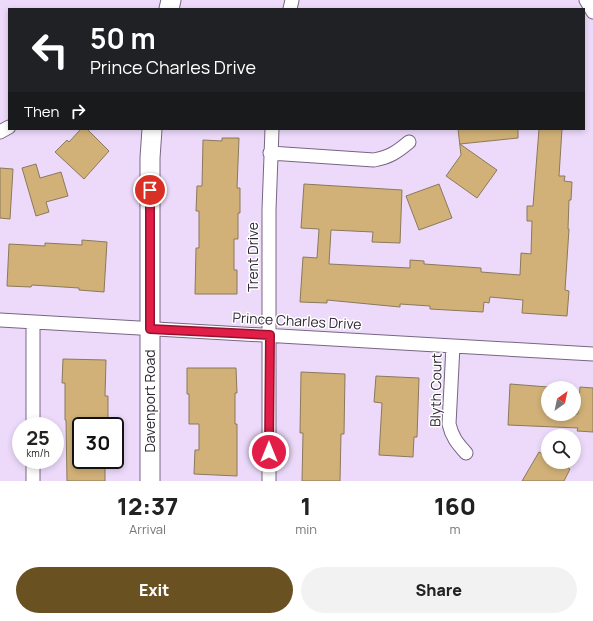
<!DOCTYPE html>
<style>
:root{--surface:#fff;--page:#f2f2f2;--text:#222;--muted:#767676;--accent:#695122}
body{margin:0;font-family:Manrope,sans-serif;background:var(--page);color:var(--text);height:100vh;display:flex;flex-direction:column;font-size:15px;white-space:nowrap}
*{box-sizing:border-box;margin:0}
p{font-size:13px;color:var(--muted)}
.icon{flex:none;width:22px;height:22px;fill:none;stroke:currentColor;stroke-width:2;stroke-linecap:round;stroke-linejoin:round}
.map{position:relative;height:481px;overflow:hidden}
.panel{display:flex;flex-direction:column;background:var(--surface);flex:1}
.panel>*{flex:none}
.hud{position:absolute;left:8px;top:8px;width:577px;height:122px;border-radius:0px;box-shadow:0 2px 6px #0003;background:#202124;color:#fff;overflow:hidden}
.needle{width:26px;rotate:33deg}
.tools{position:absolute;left:541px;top:381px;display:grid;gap:8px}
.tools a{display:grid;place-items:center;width:40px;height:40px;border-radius:50%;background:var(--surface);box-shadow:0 2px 6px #0003;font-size:20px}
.speed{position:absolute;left:12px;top:417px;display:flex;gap:8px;font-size:20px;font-weight:700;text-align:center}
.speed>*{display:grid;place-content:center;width:52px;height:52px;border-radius:50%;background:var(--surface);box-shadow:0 2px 6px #0003;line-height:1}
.speed small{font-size:10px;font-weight:400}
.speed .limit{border:2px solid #111;border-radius:6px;background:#fff;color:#111}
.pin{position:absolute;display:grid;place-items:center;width:34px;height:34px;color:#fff;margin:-17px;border:2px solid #fff;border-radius:50%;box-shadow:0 1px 4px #0007}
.me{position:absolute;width:44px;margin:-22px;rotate:0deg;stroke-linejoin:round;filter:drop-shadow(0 0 3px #0008)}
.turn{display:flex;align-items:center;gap:14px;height:84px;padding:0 16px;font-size:18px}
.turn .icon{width:52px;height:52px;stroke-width:2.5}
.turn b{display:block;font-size:28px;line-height:34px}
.then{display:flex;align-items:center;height:38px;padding:0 16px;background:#0003;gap:8px;font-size:15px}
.eta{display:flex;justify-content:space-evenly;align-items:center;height:68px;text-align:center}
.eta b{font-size:24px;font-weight:800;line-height:28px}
.cta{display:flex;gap:8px;margin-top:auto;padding:8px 16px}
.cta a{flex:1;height:46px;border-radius:24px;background:var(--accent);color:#fff;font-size:16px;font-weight:800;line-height:46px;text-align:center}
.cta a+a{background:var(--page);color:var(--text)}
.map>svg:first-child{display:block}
</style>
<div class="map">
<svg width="593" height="481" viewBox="0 0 593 481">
<rect width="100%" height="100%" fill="#eddafb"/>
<path fill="#d1b178" stroke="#8a795b" d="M81 129H87L109 151 84 179 55 152 67 140 69 142Z
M458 129H518V138L460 144 497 170 477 198 446 176 461 155Z
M539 129H562L559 176H565L564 181 572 182 571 200H569L568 229H569L565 290 569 291 567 316 522 313 523 300 490 297 489 303 484 302 483 312 430 309V306L400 304V307L327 300V303L300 302 303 257 317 258 319 229 301 228 304 184 402 190 400 243 372 242 373 232 331 230 329 264 410 268V260L424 261V264L481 268V272L520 275 521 253 531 254 532 221H527V206H533Z
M222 138H239L237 188H240V213H238V239H234V270H237V294H195L196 248H199V211H196L197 186H202L203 140 222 141Z
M36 164 40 178 61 172 68 196 46 202 49 212 36 216 22 168Z
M0 168 13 169 10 219 0 218Z
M439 184 452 218 419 230 406 196Z
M82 240 107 242 104 292 79 290V288L32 285 31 287 7 286 9 244 45 246V243L82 245Z
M63 359 106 360 105 396H108V422L81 421V468H105V481H67L66 420H65V383H62Z
M187 368H236L237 393H235V424H237V476L194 474 195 450H199V424H189V394H187Z
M301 372 345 374 344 434H341L340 481H302L303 433H300Z
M376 376 419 378 417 437H414L413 457 379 455 382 403 374 402Z
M510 384 548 387V414H578L580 387 593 388V432L577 431 578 428 508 425Z
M539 452 548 457V462H557L570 469 564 481H522Z"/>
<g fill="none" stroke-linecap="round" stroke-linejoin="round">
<g stroke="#776683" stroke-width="15">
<path id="street" d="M586 0 593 12
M290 9 292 0
M0 132 9 127
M270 153 374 160C390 157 397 152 409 142
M0 320 593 354
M453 346 449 424C452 437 457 443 466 453
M33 426V322
M33 481V460
M269 481V210L272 129"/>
</g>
<g stroke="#776683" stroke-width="21">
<path id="secondary" d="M169 9 171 0
M150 481V158L152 129"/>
</g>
<use href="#street" stroke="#fff" stroke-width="13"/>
<use href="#secondary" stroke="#fff" stroke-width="19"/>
</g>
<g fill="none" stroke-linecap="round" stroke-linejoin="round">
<g stroke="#92132f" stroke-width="10">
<path id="route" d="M150 190V329L270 335 269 452"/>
</g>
<use href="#route" stroke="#e11d48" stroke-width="7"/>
</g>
<g text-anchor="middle" stroke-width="3" stroke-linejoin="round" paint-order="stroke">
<g font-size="14" fill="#2f2834" stroke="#fff">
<text transform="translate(253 257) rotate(-90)" y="5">Trent Drive</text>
<text transform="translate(297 321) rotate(3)" y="5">Prince Charles Drive</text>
<text transform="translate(436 390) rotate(-89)" y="5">Blyth Court</text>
<text transform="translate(150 401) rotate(-90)" y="5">Davenport Road</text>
</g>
</g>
</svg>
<div class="tools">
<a><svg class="needle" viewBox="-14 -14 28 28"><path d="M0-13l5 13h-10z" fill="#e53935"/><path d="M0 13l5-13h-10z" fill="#767676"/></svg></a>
<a><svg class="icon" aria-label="search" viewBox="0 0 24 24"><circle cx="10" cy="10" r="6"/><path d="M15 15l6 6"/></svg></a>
</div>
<div class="speed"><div>25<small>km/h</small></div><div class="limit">30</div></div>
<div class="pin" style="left:150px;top:190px;background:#d93025"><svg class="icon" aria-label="arrive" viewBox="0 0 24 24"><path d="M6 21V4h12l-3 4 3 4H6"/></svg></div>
<svg class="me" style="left:269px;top:452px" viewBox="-20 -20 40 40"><circle r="17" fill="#e11d48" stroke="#fff" stroke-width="3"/><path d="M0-11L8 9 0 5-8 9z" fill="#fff"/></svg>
<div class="hud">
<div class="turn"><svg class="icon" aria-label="left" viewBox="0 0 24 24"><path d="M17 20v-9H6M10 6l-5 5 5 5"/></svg><div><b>50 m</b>Prince Charles Drive</div></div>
<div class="then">Then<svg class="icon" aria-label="right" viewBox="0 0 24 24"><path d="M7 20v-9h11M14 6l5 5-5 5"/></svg></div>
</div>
</div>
<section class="panel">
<div class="eta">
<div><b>12:37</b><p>Arrival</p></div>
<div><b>1</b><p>min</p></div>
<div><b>160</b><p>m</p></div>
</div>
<div class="cta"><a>Exit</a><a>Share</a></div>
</section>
